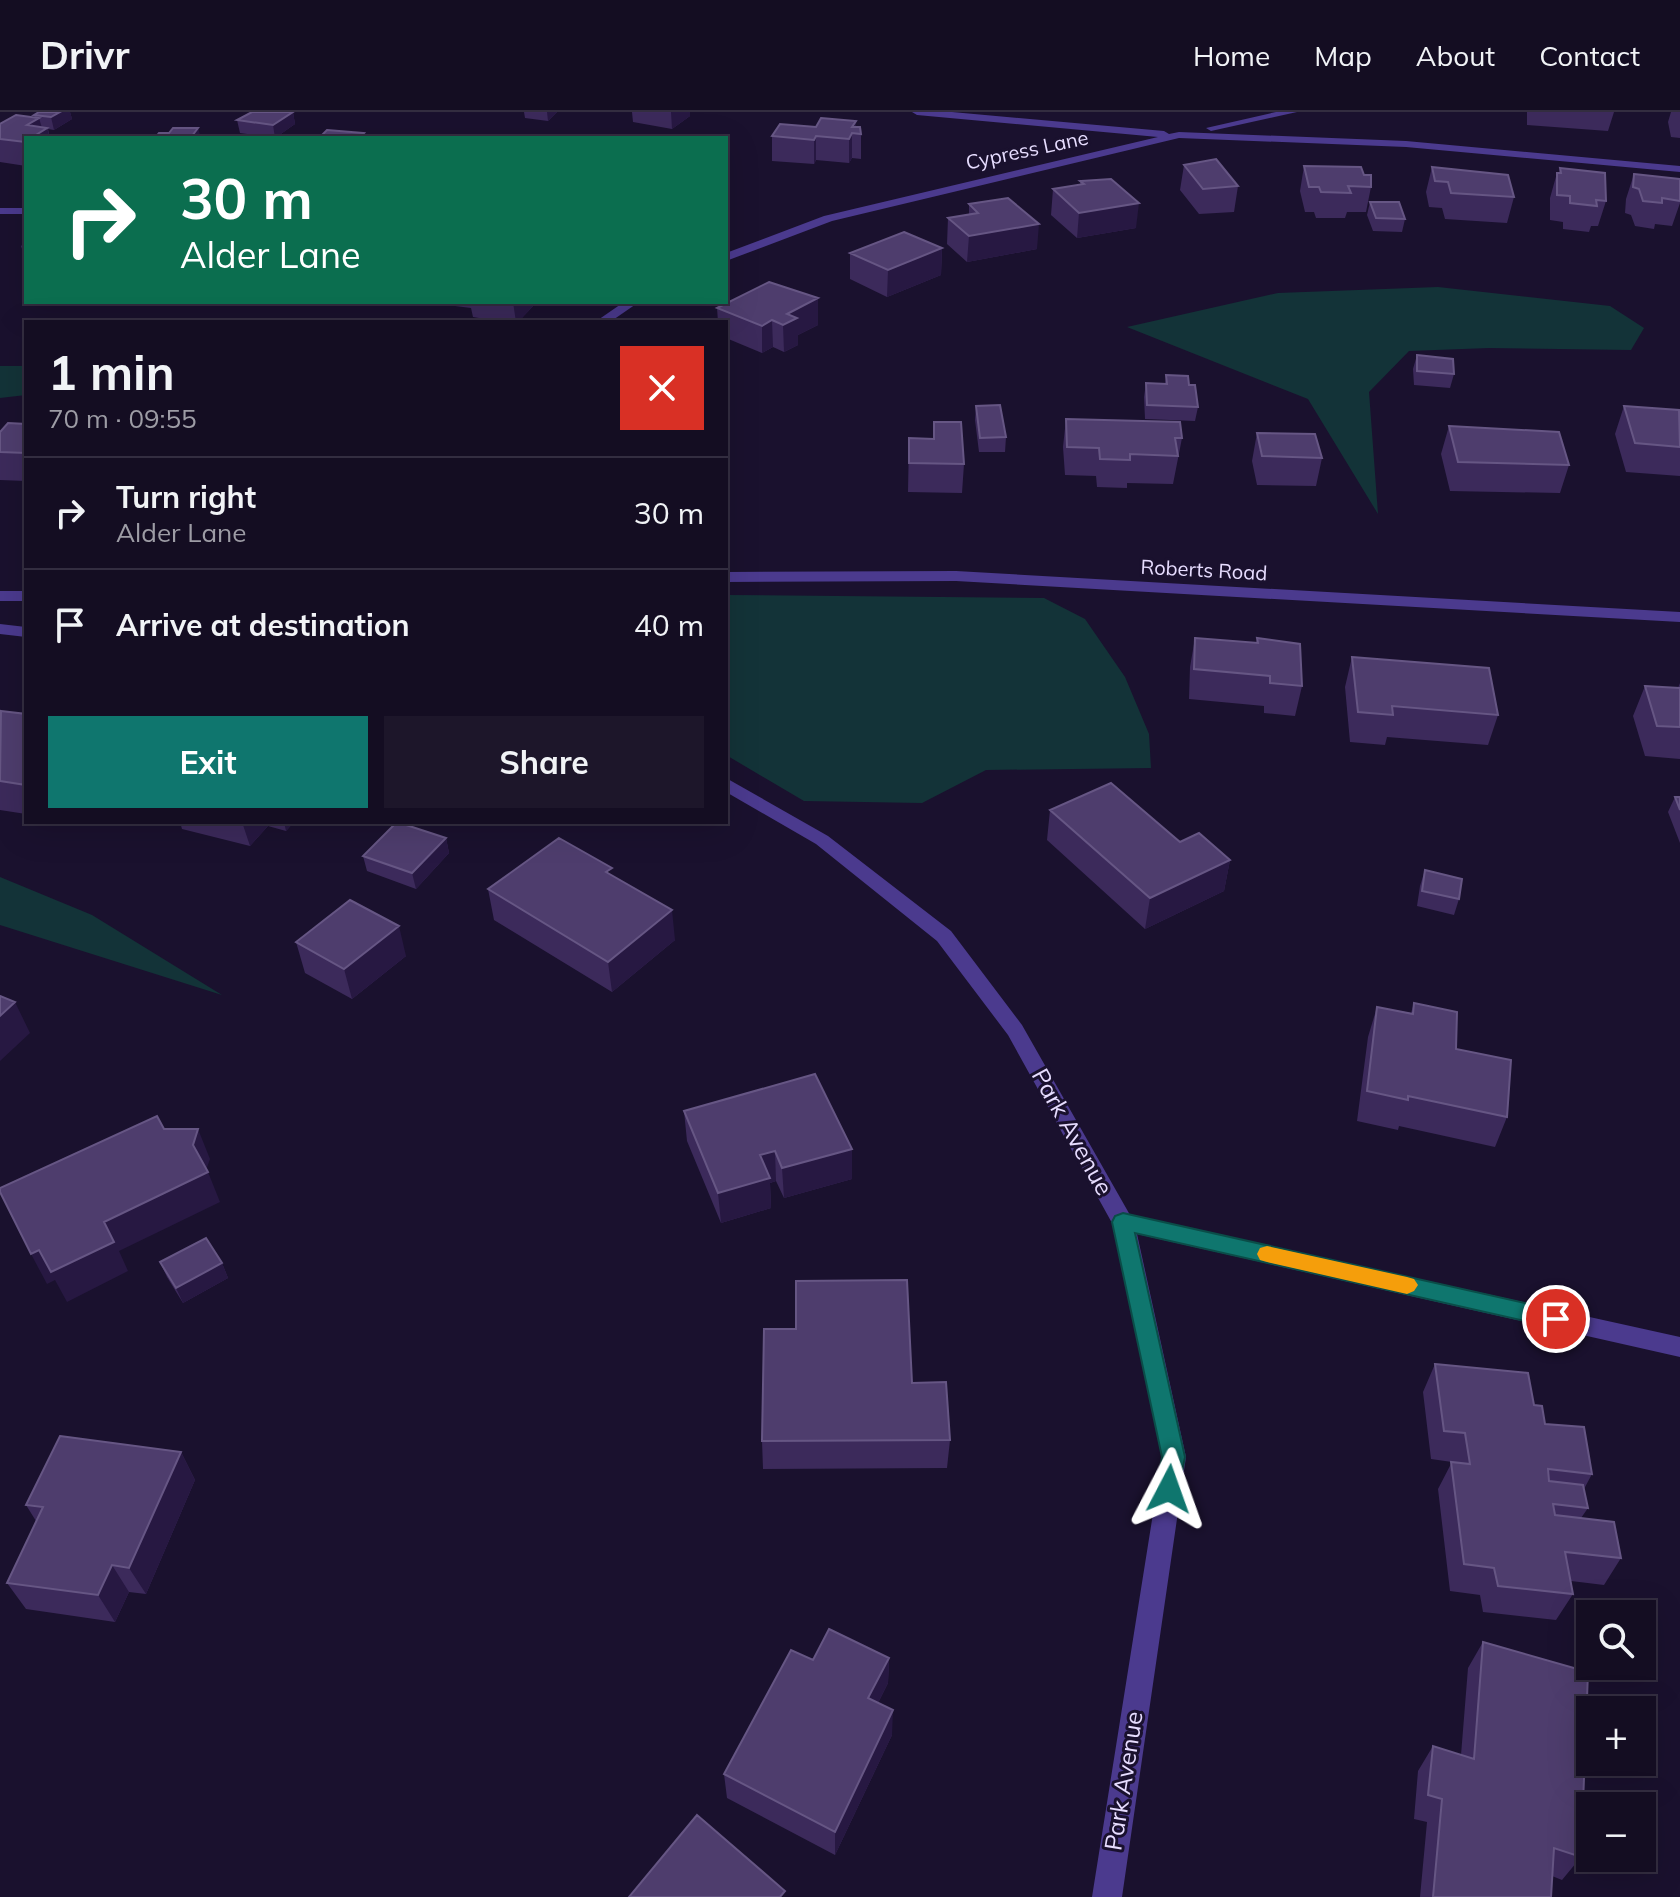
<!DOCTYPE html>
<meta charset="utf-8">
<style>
:root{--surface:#140d22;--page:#1d162a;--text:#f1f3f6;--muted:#9d9ca5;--line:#332d40;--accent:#0f766e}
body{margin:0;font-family:Mulish,sans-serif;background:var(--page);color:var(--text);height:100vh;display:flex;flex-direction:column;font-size:30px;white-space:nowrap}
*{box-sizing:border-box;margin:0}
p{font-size:26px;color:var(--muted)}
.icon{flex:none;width:44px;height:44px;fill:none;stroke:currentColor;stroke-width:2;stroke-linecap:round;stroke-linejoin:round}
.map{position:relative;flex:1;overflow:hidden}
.details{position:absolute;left:24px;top:208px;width:704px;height:504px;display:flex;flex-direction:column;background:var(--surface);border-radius:0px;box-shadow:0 8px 32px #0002,0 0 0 2px var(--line)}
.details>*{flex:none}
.hud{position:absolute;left:24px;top:24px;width:704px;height:168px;border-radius:0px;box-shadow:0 8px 32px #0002,0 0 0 2px var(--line);background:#0b6e4f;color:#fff;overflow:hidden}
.buttons{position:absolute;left:1576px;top:1488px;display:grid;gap:16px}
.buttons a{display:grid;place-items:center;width:80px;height:80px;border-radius:0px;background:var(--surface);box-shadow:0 8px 32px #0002,0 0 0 2px var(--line);font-size:40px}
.pin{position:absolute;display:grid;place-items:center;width:68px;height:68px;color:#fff;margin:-34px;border:4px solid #fff;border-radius:50%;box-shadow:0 2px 8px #0007}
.me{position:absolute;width:88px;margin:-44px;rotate:4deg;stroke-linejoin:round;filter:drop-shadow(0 0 6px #0008)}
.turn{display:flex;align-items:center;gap:28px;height:168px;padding:0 24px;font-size:36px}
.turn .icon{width:104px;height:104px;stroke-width:2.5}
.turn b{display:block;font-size:56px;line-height:68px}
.round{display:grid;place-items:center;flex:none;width:84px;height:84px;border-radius:0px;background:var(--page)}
.summary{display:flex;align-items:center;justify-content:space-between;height:136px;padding:0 24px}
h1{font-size:48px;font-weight:700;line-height:60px}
.primary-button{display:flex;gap:16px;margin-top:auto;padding:16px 24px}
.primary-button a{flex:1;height:92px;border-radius:0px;background:var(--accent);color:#fff;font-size:32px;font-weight:700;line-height:92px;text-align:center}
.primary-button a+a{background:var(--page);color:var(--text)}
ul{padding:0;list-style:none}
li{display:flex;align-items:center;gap:24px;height:112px;padding:0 24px;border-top:2px solid var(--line)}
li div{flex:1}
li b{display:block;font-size:30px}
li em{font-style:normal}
header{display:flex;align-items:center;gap:48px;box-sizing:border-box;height:112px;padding:0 40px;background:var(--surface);border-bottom:2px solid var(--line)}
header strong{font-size:38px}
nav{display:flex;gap:44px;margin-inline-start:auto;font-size:28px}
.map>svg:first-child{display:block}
</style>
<header>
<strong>Drivr</strong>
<nav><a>Home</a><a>Map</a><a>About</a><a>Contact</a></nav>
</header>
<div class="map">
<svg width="1680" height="1785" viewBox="0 0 1680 1785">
<rect width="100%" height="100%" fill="#1a112e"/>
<path fill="#133338" d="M1438 175 1610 194 1644 216 1631 238 1489 236 1409 239 1369 280 1378 402 1308 287 1127 215 1278 181Z
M0 254H26V283L0 286Z
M726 483 1044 486 1085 507 1125 565 1149 622 1151 656 986 658 922 691 804 689 726 643Z
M0 765 92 803 222 883 0 813Z"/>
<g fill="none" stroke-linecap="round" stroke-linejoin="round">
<path fill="#4b3a8e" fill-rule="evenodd" d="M912 0H952L1164 19 1169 22 1179 20 1406 29 1680 54V60L1406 35 1179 26 832 109 726 149V141L824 104 1158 25 917 3Z
M1276 0H1297L1211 19 1206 16Z
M0 96H26V102H0Z
M624 190H639L610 210H595Z
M956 459 1680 500V510L956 469 726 470V460Z
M0 479H26V489H0Z
M0 512 26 515V525L0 522Z
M726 666 828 724 951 819 1022 913 1130 1103 1680 1225V1245L1137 1122 1186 1345 1122 1785H1092L1162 1345 1112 1111 1008 923 937 829 816 732 726 680Z"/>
</g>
<path fill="#3c2a5b" d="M39 0H70L72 7 54 18 48 17 50 26H26V54L0 50V12L35 6 34 3Z
M293 0 295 12 275 26 240 21 237 8Z
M524 0H557L548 9 525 6Z
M632 0H690V4L672 17 633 10Z
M1527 0H1614L1608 19 1527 13Z
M1671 0H1680V26L1671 25 1668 10Z
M856 9V15L861 22V47L852 46 849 51 816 48 814 52 772 49V24Z
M1184 53 1238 74 1234 100 1199 102 1180 78Z
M1304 54 1371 75 1366 100H1347L1345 106H1316L1314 100H1305L1300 79Z
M1432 55 1514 85 1507 111 1445 107 1442 96 1429 95 1426 80Z
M1560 56 1606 89 1598 114H1591L1589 120 1563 117V110L1550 108V86L1557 61H1559Z
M1634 62 1680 67V91L1672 114 1655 112 1654 117 1635 114 1631 103 1625 101 1626 87Z
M1080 69 1136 116 1077 126 1051 103 1053 77 1080 73Z
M1370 90 1405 107 1402 120 1373 119 1367 103Z
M969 92 1037 137 967 150 947 132 948 106 969 102Z
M26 130V148L21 134Z
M942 136 941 163 887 185 850 167V141Z
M454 190H537L518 210H503L473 205 471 196 455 194Z
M717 196 818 213 798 223V233L784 240 773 235 762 241 726 226V210H718Z
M1417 243 1454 262 1450 276 1414 273 1413 257Z
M1166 263 1189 273 1198 295 1195 309 1145 307 1144 285 1146 271 1165 272Z
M976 294 1006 325 1005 340H979L975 308Z
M1624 294 1680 302V364L1626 360 1615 322Z
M1066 307 1182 326 1173 372 1127 371V376L1097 375 1096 364 1065 363 1063 335Z
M934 310 964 352 962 381 908 380 909 326 933 327Z
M26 312V369L0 368V320Z
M1449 314 1569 353 1560 381 1450 379 1441 342Z
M1257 321 1322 346 1316 374 1257 373 1252 349Z
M1195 526 1256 531 1257 526 1302 574 1295 604 1264 601V594L1189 587 1190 555Z
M1352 545 1498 603 1488 633 1387 625 1385 633 1350 630 1345 575Z
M1680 571V647L1645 644 1633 604 1645 574 1678 576Z
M0 600 26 602V702L0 698Z
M1675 685H1680V731L1668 700Z
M1050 698 1180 730 1230 748 1224 779 1145 817 1047 728Z
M180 710H294L286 719 268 714 250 734 182 717Z
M446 726 449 741 416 777 367 759 363 744Z
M1425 758 1459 787 1454 803 1417 794 1420 774Z
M613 764 675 828 612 880 494 808 488 777Z
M296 830 406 844 352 887 305 861Z
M1414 891 1456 937 1507 1005 1495 1035 1399 1014 1398 1018 1357 1009 1368 925 1377 895 1411 901Z
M684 999 852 1037V1067L784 1086 776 1069 770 1071 771 1096 721 1111 687 1029Z
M160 1150 222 1151 228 1166 183 1191 167 1165Z
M1435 1252 1534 1293 1545 1312 1592 1362 1584 1377 1588 1396 1581 1406 1621 1446 1604 1473 1571 1469 1573 1482 1556 1508 1483 1500 1480 1483 1450 1479 1438 1377 1452 1350 1431 1347 1423 1280Z
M912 1271 950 1328 947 1356 763 1357 762 1329Z
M181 1340 195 1368 146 1482 129 1480 115 1510 26 1497 7 1471 36 1409 26 1393Z
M1483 1530 1581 1745 1562 1768 1552 1764 1551 1785H1420L1427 1710 1414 1707 1418 1659 1433 1634 1461 1643 1468 1556Z
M889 1546 888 1571 878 1591 892 1623 835 1743 727 1686 724 1662 813 1548Z"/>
<path fill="#271842" d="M60 0H70L72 7 54 18 51 5Z
M293 0 295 12 275 26 273 13Z
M547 0H557L548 9Z
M671 0H690V4L672 17Z
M39 6 43 19 47 16 50 26H31L27 13Z
M856 9V22L852 21V46L849 51V27L852 15Z
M198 16 201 26 192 24Z
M816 24V48L814 52V28Z
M1139 91 1136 116 1077 126 1079 101Z
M1039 112 1037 137 967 150 969 124Z
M942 136 941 163 887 185 888 158Z
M818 186V213L798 223V233L784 240 783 213 787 202Z
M513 190H537L518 210H516Z
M772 208 773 235 762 241V214Z
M242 710H267L268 714 250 734Z
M284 710H294L286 719Z
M446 726 449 741 416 777 412 761Z
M1230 748 1224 779 1145 817 1150 786Z
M672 798 675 828 612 880 608 850Z
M399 814 406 844 352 887 344 857Z
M15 890 30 921 0 949V904Z
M198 1017 210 1047 205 1061 208 1060 220 1090 119 1139 128 1159 67 1190 55 1168 47 1172 31 1142 193 1033Z
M852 1037V1067L784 1086 782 1056Z
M775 1039 776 1069 770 1071 771 1096 721 1111 718 1081 760 1043Z
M222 1151 228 1166 183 1191 176 1176Z
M181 1340 195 1368 146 1482 129 1456Z
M112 1453 129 1480 115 1510 98 1483Z
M889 1546 888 1571 868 1611V1586Z
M893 1598 892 1623 835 1743V1720Z"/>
<path fill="#4e3d6d" stroke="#665684" stroke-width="2" d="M39 0H60L51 5 34 3Z
M252 0H293L273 13 237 8Z
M16 3 39 6 27 13 47 16 31 26H26V29L25 30 0 27V12Z
M821 6 856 9 852 15H860L861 22 852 21 849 27 816 24 814 28 772 24 780 12 816 15Z
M173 16H198L192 24 220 25 219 26H155L159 21H169Z
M327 18 364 21 359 26H319Z
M302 23 321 24 319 26H297Z
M1216 47 1238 74 1203 77 1184 53Z
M1304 54 1361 55 1364 63H1371V75L1348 74 1351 81 1321 80 1319 75H1309Z
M1432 55 1508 63 1514 85 1451 81 1448 70 1435 69Z
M1560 56 1605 61 1606 89 1596 88 1597 94 1570 91V84L1557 83V61H1561Z
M1634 62 1680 67V89L1662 86V91L1643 89 1639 77 1633 75Z
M1111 67 1139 91 1079 101 1053 77 1084 72 1080 69Z
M1008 86 1039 112 969 124 948 106 978 101 969 92Z
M1370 90H1399L1405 107 1376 106Z
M904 120 942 136 888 158 850 141Z
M769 170 818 186 787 202 797 206 783 213 772 208 762 214 717 196Z
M1417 243 1453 247 1454 262 1417 259Z
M1166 263 1188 264 1189 273H1195L1198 295 1147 293 1146 271 1167 272Z
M1000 293 1006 325 980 326 976 294Z
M1624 294 1679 298 1680 335 1635 331Z
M1066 307 1180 310 1182 326H1175L1178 344 1130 342V348L1100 347 1099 336 1067 335Z
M934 310H961L964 352 909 351V326L934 327Z
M8 311 26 312V341L0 340V320Z
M1449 314 1559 320 1569 353 1458 350Z
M1257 321 1315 322 1322 346 1262 344Z
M1195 526 1258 531 1257 526 1300 532 1302 574 1270 571V564L1194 557Z
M1352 545 1489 556 1498 603 1392 594 1393 603 1358 600Z
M1645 574 1680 576V615L1657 614Z
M1 599 26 602V673L0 669Z
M1111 671 1180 730 1199 721 1230 748 1150 786 1050 698Z
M1675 685H1680V698Z
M397 710 446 726 412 761 363 744Z
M559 726 612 756 606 760 672 798 608 850 488 777Z
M1425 758 1462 767 1459 787 1422 779Z
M350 788 399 814 344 857 296 830Z
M0 884 15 890 0 904Z
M1414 891 1457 900 1456 937 1511 948 1507 1005 1408 984V988L1367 979 1377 895 1413 902Z
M815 962 852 1037 782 1056 775 1039 760 1043 770 1066 718 1081 684 999Z
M157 1004 164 1017H198L193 1033 208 1060 104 1110 114 1130 51 1160 39 1138 31 1142 0 1080V1076Z
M206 1126 222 1151 176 1176 160 1150Z
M907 1168 912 1271 946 1270 950 1328 762 1329 764 1217H796V1169Z
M1435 1252 1528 1261 1534 1293 1542 1294 1545 1312 1584 1315 1592 1362 1548 1357 1549 1369 1583 1373 1588 1396 1553 1392 1555 1403 1614 1410 1621 1446 1565 1440 1573 1482 1498 1474 1494 1456 1464 1452 1451 1350 1470 1352 1465 1321 1444 1319Z
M60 1324 181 1340 129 1456 112 1453 98 1483 7 1471 43 1395 26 1393Z
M829 1517 889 1546 868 1586 893 1598 835 1720 724 1662 791 1538 813 1548Z
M1483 1530 1588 1560 1581 1745 1554 1736 1551 1785H1433L1442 1687 1428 1683 1433 1634 1474 1647Z
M697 1703 785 1779 780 1785H629Z"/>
<path fill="#0f766e" stroke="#0a4d48" stroke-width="2" d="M1123 1101 1556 1198 1564 1200 1567 1207 1564 1213 1556 1216 1135 1121 1185 1345 1177 1384 1169 1387 1161 1384 1157 1377 1162 1345 1112 1110 1115 1104Z"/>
<path fill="#f59e0b" d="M1267 1134 1407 1165 1414 1167 1418 1173 1414 1179 1407 1182 1267 1150 1260 1148 1257 1142 1260 1136Z"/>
<g text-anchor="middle" stroke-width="6" stroke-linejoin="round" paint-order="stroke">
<g font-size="20" fill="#e7ddff" stroke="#1a112e">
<text transform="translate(1027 38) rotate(-12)" y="7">Cypress Lane</text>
<text transform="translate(1204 458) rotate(3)" y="7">Roberts Road</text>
</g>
<g font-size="24" fill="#e7ddff" stroke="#1a112e">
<text transform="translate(1072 1020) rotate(61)" y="8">Park Avenue</text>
<text transform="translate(1124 1669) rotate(-81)" y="8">Park Avenue</text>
</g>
</g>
</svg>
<div class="buttons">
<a><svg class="icon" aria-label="search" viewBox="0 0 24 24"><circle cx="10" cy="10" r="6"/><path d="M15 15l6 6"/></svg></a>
<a>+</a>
<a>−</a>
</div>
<div class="pin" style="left:1556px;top:1207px;background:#d93025"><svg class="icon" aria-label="arrive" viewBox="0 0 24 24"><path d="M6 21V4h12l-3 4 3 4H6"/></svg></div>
<svg class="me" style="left:1169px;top:1377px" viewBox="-20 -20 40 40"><path d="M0-17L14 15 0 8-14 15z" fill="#0f766e" stroke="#fff" stroke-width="4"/></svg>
<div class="hud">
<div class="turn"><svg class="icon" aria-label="right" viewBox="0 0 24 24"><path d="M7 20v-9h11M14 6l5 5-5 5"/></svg><div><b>30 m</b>Alder Lane</div></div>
</div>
<section class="details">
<div class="summary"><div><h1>1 min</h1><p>70 m · 09:55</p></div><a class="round" style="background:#d93025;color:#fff"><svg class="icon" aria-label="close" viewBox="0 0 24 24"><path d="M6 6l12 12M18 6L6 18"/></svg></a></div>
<ul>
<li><svg class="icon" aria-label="right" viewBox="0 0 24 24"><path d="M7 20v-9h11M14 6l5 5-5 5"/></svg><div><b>Turn right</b><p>Alder Lane</p></div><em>30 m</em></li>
<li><svg class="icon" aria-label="arrive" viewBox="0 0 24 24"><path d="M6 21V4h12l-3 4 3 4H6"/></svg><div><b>Arrive at destination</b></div><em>40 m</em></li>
</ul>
<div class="primary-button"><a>Exit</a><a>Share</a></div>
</section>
</div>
